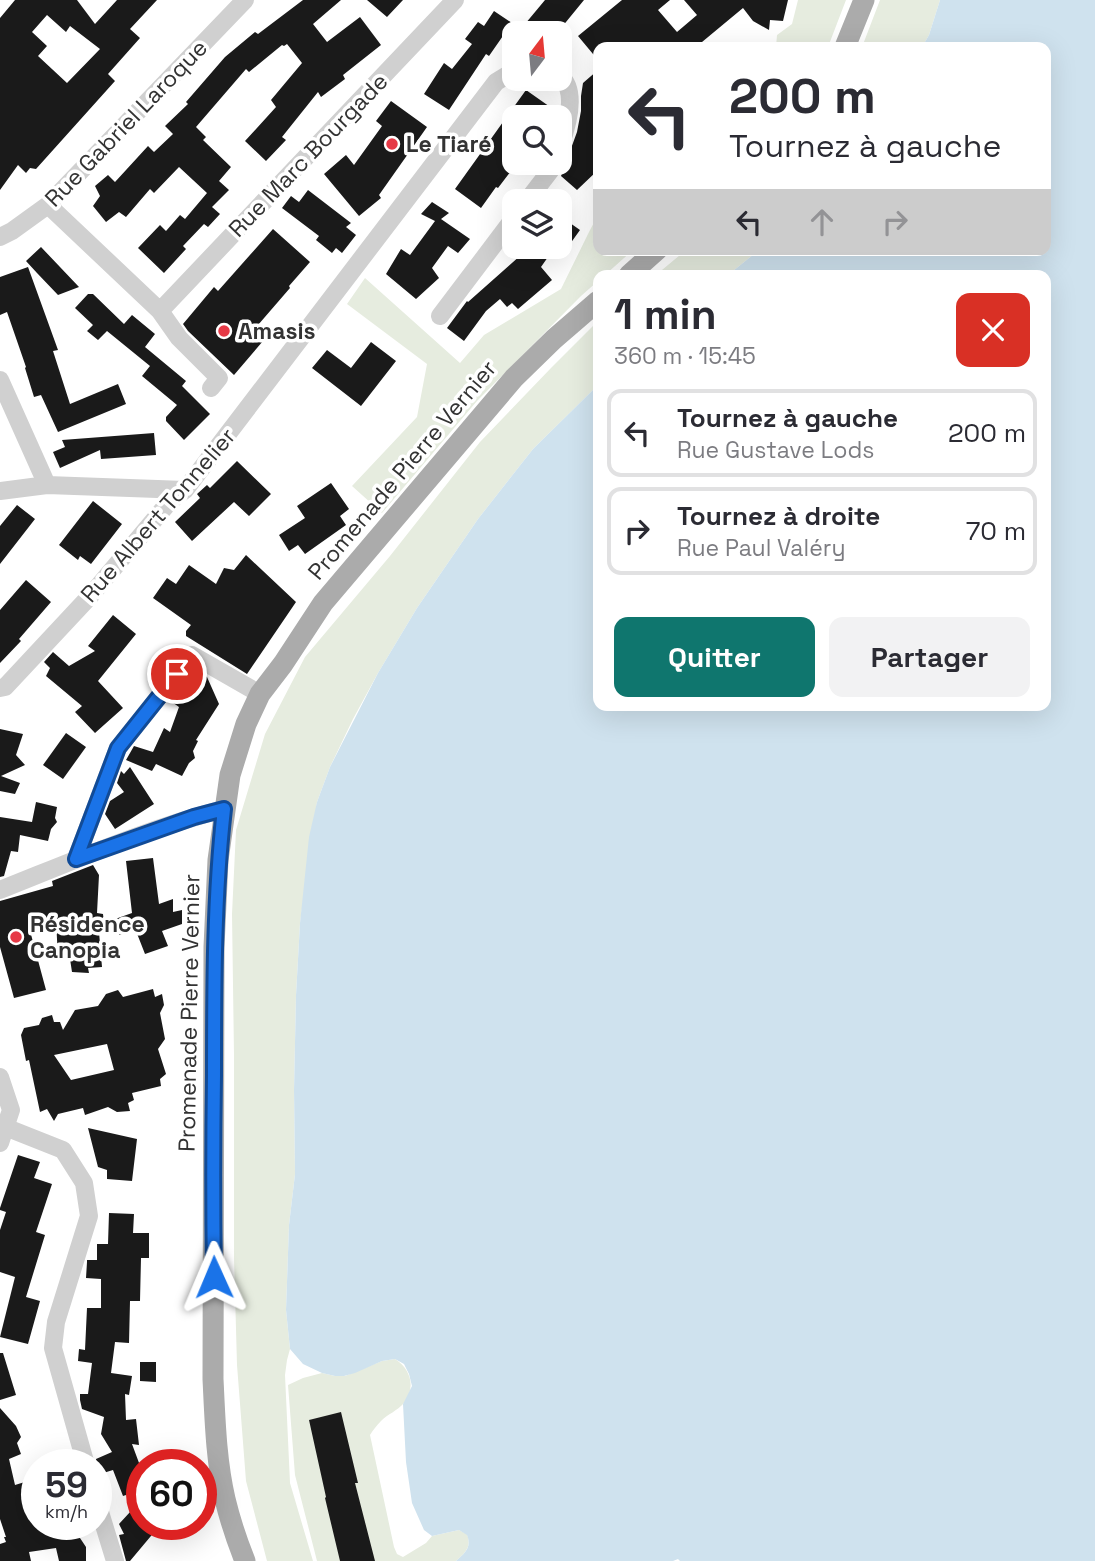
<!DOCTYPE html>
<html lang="fr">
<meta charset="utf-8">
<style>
:root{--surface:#fff;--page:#f2f2f3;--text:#2b2b33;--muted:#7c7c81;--line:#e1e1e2;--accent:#0f766e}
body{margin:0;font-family:"Space Grotesk",sans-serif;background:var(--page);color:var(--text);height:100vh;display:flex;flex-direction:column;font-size:26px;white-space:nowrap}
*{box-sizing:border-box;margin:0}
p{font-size:23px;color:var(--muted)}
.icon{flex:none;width:38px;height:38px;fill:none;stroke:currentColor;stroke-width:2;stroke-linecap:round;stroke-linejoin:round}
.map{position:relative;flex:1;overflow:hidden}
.side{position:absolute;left:593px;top:270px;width:458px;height:441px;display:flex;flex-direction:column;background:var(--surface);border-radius:14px;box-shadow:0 7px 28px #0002}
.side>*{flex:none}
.guide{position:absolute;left:593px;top:42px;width:458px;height:214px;border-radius:14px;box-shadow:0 7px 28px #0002;background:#fff;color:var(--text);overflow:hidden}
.needle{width:46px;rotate:16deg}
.fabs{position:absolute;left:502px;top:21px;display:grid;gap:14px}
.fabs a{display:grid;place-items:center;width:70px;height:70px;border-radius:14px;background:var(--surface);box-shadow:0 7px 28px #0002;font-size:35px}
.speed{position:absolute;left:21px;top:1449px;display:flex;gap:14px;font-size:35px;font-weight:700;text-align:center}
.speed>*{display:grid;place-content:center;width:91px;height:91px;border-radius:50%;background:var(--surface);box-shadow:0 7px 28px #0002;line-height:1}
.speed small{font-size:18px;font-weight:400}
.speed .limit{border:10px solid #d22;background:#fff;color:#111}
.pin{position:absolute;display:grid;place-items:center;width:60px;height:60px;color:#fff;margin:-30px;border:4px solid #fff;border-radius:50%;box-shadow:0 2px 7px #0007}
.me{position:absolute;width:77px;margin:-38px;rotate:359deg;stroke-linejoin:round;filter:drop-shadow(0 0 5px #0008)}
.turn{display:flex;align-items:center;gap:24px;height:147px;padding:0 21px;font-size:32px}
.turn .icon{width:91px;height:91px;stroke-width:2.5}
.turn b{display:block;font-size:49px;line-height:60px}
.lanes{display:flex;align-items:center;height:66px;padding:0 21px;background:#0003;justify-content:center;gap:35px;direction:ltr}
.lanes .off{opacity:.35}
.round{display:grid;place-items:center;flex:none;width:74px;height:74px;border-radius:14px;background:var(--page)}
.head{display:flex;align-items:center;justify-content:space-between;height:119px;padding:0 21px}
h1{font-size:42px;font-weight:800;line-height:52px}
.primary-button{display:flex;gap:14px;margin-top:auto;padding:14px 21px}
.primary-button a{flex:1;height:80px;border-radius:14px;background:var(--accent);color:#fff;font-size:28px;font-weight:800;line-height:80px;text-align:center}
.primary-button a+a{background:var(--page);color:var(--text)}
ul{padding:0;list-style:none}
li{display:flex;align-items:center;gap:21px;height:88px;margin:0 14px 10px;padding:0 7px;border:4px solid var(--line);border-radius:14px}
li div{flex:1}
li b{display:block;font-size:26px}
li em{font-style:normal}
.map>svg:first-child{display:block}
</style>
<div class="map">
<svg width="1095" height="1561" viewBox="0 0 1095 1561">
<rect width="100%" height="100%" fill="#fff"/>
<path fill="#e6ecdf" d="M798 0H846L828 47H776L777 35 792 24Z
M880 0H940L929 35 922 47H862Z
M598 215V250H633L605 275H598V281L581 296 477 401 382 513 352 486 417 417 427 364 347 304 365 278 460 363 484 335 561 289 589 232Z
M686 250H759L728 275H656Z
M598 321V385L533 449 478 519 417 608 378 673 353 719 330 767 317 802 300 923 296 995 294 1090 295 1174 289 1225 286 1310 290 1349 287 1360 285 1375 290 1483 313 1561H267L246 1481 237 1365 234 1257V1055L232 914 236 830 265 734 305 657 390 556 480 442 551 368Z
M395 1359C411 1369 416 1388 404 1403 397 1411 388 1414 381 1421 377 1425 373 1430 370 1435L394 1547 397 1554 403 1557 426 1543 432 1536 459 1530 467 1534C472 1547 465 1553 456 1561H317L295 1475 288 1385 303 1378 322 1373 335 1376H345L382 1361Z"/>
<path fill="#cfe2ee" d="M940 0H1095V1561H680L678 1559 673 1561H456C465 1553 472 1547 467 1535L459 1530 432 1536 424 1530 412 1503 406 1462 403 1404 412 1386 409 1374 404 1364 395 1359 382 1361 355 1373 344 1376H335L322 1373 303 1364 290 1349 286 1310 289 1225 295 1174 294 1090 296 995 300 923 309 837 317 802 330 767 378 673 417 608 478 519 533 449 598 385V705H1046V275H728L759 250H1046V47H922L929 35Z"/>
<path fill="#1a1a1a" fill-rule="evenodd" d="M15 0H77L95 24 117 0H157L130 29 140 38 108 74 115 81 36 169 30 168 26 173 18 165 0 190V18ZM47 15 66 32 70 26 100 49 67 83 38 56 47 46 32 32Z
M303 0H341L313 24 327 42 360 17 381 45 343 75 345 79 321 97 318 92 282 137 286 140 266 161 245 141 276 107 271 100 302 63 287 44 284 46 282 45 249 72 246 69 196 127 206 137 203 140 231 167 219 181 229 190 212 207 220 214 208 227 204 224 183 246 186 249 164 273 138 248 160 225 166 231 180 215 185 219 207 193 179 167 154 193 150 189 126 217 119 212 106 222 93 206 100 196 95 186 108 175 115 182 148 146 154 152 173 134 165 126 188 104 186 102 225 57 255 32 258 34Z
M367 0H403L387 17Z
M545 0H584L557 33H537L525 24Z
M622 0H670L658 10 677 32 697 15 684 0H788L783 21 770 20 769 30 753 21 743 8 696 47H598V60L578 36Z
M494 11 512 23 489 56 486 54 449 110 424 94 444 63 452 69 472 44 465 39 478 22 484 26Z
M598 70V170L577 190 561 176 577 132 581 111V96L583 83Z
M526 90 553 109 547 117H514V167L498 188 496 187 481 208 455 189Z
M391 101 427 127 379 195 381 198 359 216 324 174 346 155 354 165 382 126 376 121Z
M308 190 351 223 346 227 356 235 342 253 336 248 332 253 316 240 319 236 282 208 291 196 299 202Z
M432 202 449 213 441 219 470 239 458 253 448 246 432 268 439 278 416 299 386 274 401 249 410 255 435 221 421 214Z
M560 216 580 230 560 258Z
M273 229 310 262 289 286 290 288 258 325 269 334 234 375 188 331 183 324 214 287 218 291Z
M41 247 79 287 58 295 37 273 26 261Z
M530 247H555L541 267 552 280 518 309 512 303 507 307 500 299 486 311 464 341 447 328 467 301 468 302Z
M28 267 58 350 53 351 70 404 118 384 126 404 58 432 41 395 34 397 25 368 26 367 7 312 0 315V277Z
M88 294H93L124 324 132 315 155 334 145 347 186 381 182 386 210 414 184 440 166 421V417L177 405 142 376 150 366 107 331 98 340 87 331 93 325 75 308Z
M371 342 396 361 361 406 312 368 327 350 351 368Z
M154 433 156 455 101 459 100 450 60 468 53 452 65 447 62 440Z
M237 461 271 494 249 516 234 502 192 541 175 522 200 498 197 494 207 485 210 488Z
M331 483 349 509 340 516 346 525 305 554 298 545 289 551 279 535 305 518 297 506Z
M93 501 122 524 91 564 80 556 78 560 59 545Z
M17 505 35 519 0 564V526Z
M246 555 296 602 247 674 186 636V631L191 625 153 598 167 578 176 584 189 565 216 584 224 568 234 570Z
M26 580 51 602 19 639 21 641 0 663V610Z
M113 615 136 634 98 681 123 708 95 733 75 712 82 706 46 676 50 668 44 662 53 652 69 666 95 651 88 646Z
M197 671 207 677 219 704 196 740 198 741 193 751 195 758 189 763 182 776 156 764 152 771 126 760 134 746 153 752 164 728 170 732 179 707 172 702Z
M0 729 23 734 16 755 25 765 1 776 20 783 15 794 0 791Z
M66 733 86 747 63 779 43 765Z
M130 767 154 804 115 829 105 814 110 801 124 792 117 783 121 771 124 774Z
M36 802 57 807 55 818 57 822 51 829 48 841 20 835 18 852 11 851 4 876 0 877V817L32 822Z
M153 858 159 904 173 899V912L182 910V924L162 931 168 946 145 954 136 931 119 935 99 932 102 967 88 968 89 973 72 972 70 959 58 958 56 920 29 927 46 990 14 998 0 947V901L53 886 52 881 93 865 99 875 97 913 103 914 104 923 132 913 126 861Z
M153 989 155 997 162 994 164 1005 160 1013 165 1039 158 1049 166 1074 160 1079 161 1086 132 1093 134 1100 128 1103 130 1111 117 1112 108 1107 85 1115 83 1108 58 1114 54 1121 47 1109 40 1112 29 1060 26 1061 21 1035 24 1028 39 1025 42 1018 52 1015 54 1022H60L63 1030 75 1010 98 1006 106 994 118 990 123 997ZM107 1044 114 1070 71 1080 54 1055Z
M88 1128 137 1139 132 1181 107 1179V1170L98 1167Z
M18 1155 40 1162 34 1178 52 1184 36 1232 45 1235 26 1297 40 1301 28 1344 0 1337 15 1277 0 1272V1230L6 1212 0 1210V1208Z
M109 1213 134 1214 133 1233H149V1258H141L140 1301H130L129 1343 115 1342 111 1373 132 1376 129 1395 125 1394 126 1420 136 1419 139 1445 132 1444 142 1471 137 1475 141 1490 123 1496 113 1470 100 1474 97 1467 96 1459 112 1452 101 1434 104 1417 82 1409 80 1400V1394H88L92 1363 78 1361 79 1349 85 1350 87 1308H101V1279L86 1278 87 1262V1260H97V1244H108Z
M0 1353H3L16 1395 0 1400Z
M140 1362H156V1382L140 1381Z
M0 1408 16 1426 21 1437 17 1443 21 1454 9 1459 15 1485 28 1481 29 1490 37 1493V1524H76L78 1535 86 1547V1561H59L56 1548 29 1552 31 1561H0V1544L6 1542 4 1537H6L0 1519Z
M341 1412 358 1483H355L375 1561H340L325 1498 326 1497 309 1420Z
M142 1499V1524H161L130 1561H126L119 1535 124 1534 119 1524Z"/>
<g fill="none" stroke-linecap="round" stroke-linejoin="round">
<path stroke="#d0d0d0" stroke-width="18" d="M560 76C578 91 567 127 560 146
M527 201 550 171 553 163
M48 205 160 311 179 338 219 378 211 388
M0 237 12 231 48 205 245 0
M160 311 455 0
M440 316 514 218
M0 380 47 485
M0 491 47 485 185 490
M0 688 5 687 91 595 170 501 185 490 496 82 514 71
M76 859 118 748 192 655 260 694
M0 890C73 861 149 828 224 809
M0 1077 11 1110 0 1143
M5 1127 63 1150 84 1183 89 1216 56 1322 53 1348 86 1465
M96 1499 115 1561"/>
<path stroke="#ababab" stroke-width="21" d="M845 47 864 0
M629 275 657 250
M245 1561C237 1541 230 1520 225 1499 216 1460 215 1419 213 1379L214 947 218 860 230 775 246 724 260 694 283 664 323 603 514 378 554 339 598 301"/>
</g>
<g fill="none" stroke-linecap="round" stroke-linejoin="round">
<g stroke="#114b97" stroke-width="18">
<path id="route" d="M177 674 118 748 76 859 194 817 224 809C214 898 214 986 214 1075 213 1142 213 1209 214 1277"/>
</g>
<use href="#route" stroke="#1a73e8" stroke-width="12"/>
</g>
<g fill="#e63946" stroke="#fff" stroke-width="2.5">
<circle cx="392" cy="144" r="7"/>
<circle cx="224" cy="331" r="7"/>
<circle cx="16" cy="937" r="7"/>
</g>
<g text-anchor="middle" stroke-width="7" stroke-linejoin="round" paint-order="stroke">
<g font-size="23" fill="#333" stroke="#fff">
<text transform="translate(126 123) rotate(-46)" y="8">Rue Gabriel Laroque</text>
<text transform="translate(308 155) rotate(-46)" y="8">Rue Marc Bourgade</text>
<text transform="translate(402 470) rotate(-50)" y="8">Promenade Pierre Vernier</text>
<text transform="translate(158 515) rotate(-49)" y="8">Rue Albert Tonnelier</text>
<text transform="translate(189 1013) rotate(-89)" y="8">Promenade Pierre Vernier</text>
</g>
<g font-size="23" font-weight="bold" fill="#333" stroke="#fff" text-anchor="start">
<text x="406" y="152">Le Tiaré</text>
<text x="238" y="339">Amasis</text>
<text x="30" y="932">Résidence<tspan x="30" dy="26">Canopia</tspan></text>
</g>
</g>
</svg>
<div class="fabs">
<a><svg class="needle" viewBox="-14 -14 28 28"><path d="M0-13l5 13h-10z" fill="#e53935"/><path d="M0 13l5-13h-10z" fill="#7c7c81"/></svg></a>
<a><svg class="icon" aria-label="search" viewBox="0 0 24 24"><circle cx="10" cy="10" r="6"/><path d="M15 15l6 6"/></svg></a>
<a><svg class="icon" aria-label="layers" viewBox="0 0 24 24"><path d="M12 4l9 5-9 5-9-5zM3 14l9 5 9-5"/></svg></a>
</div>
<div class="speed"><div>59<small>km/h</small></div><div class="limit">60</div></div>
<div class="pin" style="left:177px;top:674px;background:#d93025"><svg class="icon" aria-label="arrive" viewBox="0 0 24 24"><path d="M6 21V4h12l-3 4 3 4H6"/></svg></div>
<svg class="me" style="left:214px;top:1277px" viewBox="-20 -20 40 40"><path d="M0-17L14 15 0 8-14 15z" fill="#1a73e8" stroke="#fff" stroke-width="4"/></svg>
<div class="guide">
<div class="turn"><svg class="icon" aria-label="left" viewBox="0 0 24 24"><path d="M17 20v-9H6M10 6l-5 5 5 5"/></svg><div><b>200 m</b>Tournez à gauche</div></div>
<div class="lanes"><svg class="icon" aria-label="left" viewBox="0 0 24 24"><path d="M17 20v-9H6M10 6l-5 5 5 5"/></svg><svg class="icon off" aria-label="ahead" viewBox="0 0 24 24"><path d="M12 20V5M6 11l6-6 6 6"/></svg><svg class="icon off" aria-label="right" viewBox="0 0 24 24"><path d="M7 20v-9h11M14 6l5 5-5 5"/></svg></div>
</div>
<section class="side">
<div class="head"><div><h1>1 min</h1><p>360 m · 15:45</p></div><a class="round" style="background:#d93025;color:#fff"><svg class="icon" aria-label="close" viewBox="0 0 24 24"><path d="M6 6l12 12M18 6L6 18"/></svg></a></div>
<ul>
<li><svg class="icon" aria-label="left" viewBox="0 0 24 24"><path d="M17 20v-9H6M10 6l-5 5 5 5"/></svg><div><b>Tournez à gauche</b><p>Rue Gustave Lods</p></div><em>200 m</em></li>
<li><svg class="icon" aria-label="right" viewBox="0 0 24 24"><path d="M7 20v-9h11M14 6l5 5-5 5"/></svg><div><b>Tournez à droite</b><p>Rue Paul Valéry</p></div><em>70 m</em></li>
</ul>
<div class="primary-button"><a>Quitter</a><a>Partager</a></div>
</section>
</div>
